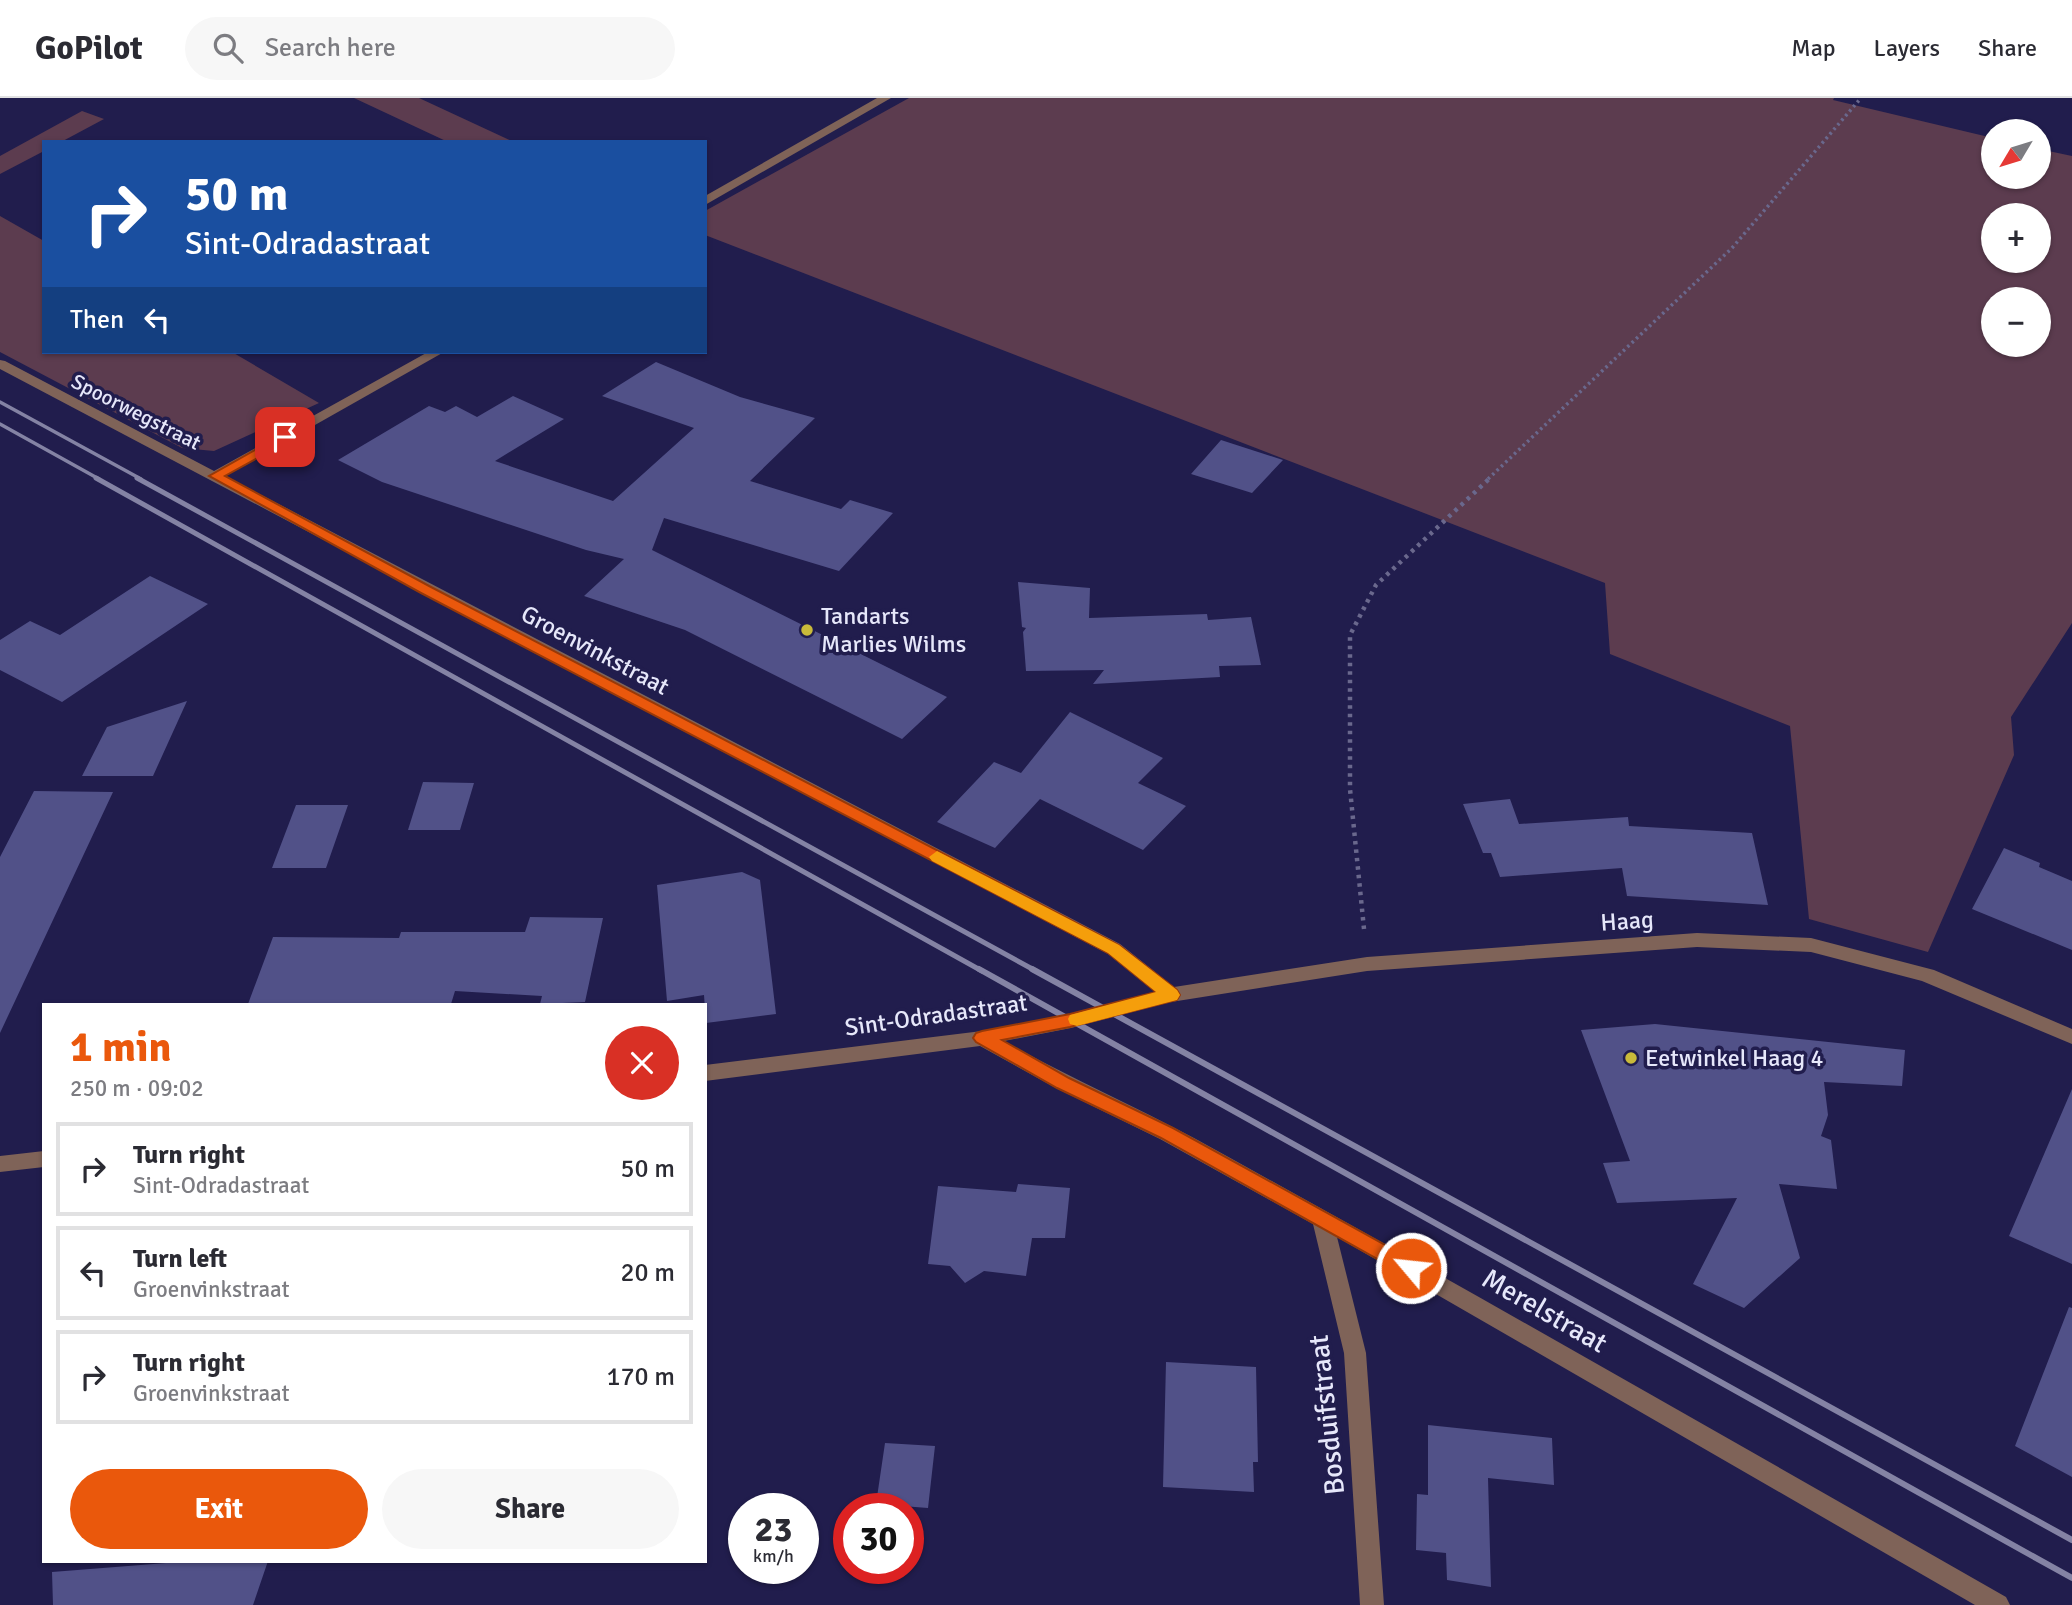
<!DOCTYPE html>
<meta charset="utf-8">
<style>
:root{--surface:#fff;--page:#f7f7f7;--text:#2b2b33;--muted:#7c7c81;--line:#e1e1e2;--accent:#ea580c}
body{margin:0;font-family:Signika,sans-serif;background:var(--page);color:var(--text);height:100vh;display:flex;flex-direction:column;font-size:26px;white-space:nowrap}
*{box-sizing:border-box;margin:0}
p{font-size:23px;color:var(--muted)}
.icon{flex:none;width:38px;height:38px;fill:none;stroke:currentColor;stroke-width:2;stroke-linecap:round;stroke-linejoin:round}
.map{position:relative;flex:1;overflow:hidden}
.side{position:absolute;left:42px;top:905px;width:665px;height:560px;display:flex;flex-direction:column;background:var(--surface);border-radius:0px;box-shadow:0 2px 5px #0004}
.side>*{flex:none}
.top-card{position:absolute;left:42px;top:42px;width:665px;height:214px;border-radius:0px;box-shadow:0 2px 5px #0004;background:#1a4fa0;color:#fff;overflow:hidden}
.needle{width:46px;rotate:232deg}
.tools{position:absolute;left:1981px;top:21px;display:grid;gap:14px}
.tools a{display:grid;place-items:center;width:70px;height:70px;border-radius:50%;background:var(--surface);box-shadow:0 2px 5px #0004;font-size:35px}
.speed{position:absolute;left:728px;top:1395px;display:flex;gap:14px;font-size:35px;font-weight:700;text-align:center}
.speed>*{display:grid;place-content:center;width:91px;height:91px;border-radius:50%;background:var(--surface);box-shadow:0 2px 5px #0004;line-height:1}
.speed small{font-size:18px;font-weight:400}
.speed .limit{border:10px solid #d22;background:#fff;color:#111}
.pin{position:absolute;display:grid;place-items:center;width:60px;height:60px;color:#fff;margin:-30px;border-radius:14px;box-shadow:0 4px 10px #0006}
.me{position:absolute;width:77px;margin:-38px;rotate:298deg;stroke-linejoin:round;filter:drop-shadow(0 0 5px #0008)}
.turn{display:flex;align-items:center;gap:24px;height:147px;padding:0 28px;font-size:32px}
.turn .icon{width:91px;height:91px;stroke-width:2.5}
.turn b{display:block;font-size:49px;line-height:60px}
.then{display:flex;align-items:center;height:66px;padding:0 28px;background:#0003;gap:14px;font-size:26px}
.round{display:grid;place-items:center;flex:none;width:74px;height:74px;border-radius:37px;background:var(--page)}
.overview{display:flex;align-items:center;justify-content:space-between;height:119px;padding:0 28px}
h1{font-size:42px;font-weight:700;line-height:52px;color:var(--accent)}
.cta{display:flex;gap:14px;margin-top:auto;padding:14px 28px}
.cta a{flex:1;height:80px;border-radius:42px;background:var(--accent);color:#fff;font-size:28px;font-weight:700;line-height:80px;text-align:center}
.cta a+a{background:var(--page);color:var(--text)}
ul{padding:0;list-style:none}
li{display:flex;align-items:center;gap:21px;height:94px;margin:0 14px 10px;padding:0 14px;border:4px solid var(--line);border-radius:0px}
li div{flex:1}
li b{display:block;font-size:26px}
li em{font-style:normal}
header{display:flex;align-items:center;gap:42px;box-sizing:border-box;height:98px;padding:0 35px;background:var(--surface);border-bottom:2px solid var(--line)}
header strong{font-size:33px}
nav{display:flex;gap:38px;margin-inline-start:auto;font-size:24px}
.search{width:490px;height:63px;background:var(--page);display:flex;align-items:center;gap:18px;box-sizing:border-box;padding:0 24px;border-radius:38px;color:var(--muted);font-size:26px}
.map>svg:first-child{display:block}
</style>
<header>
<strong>GoPilot</strong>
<div class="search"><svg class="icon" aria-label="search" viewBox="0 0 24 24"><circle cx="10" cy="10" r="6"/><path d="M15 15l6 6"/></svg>Search here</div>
<nav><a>Map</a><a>Layers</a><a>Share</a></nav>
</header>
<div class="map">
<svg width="2072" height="1507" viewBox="0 0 2072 1507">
<rect width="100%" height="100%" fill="#211d4d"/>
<path fill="#5c3c4f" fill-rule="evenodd" d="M354 0H419L514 44H448Z
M909 0H1834L1833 2 1993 40V79H2039V51L2072 58V525L2011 619 2014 657 1928 854 1809 821 1790 628 1610 556 1605 485 705 137V113ZM2039 117V163H1993V117ZM1993 201H2039V247H1993Z
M82 13 104 21 61 44H44V53L0 76V58Z
M0 118 44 143V254H232L319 305 214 353 182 350 0 254Z"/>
<path fill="#515188" d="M656 264 740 299 815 320 750 383 841 411 850 402 893 415 839 473 664 420 652 452 947 599 902 641 685 532 584 498 624 461 586 452 382 384 338 362 429 308 445 314 456 308 477 319 513 298 564 321 495 363 613 403 694 330 602 298Z
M1221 342 1283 362 1252 395 1191 376Z
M150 478 208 506 62 604 0 572V542L30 523 60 537Z
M1018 484 1090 490 1089 520 1207 516 1208 522 1251 519 1261 567 1219 568 1220 579 1093 586 1104 572 1026 573 1023 534 1026 530 1022 529Z
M187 603 153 678H82L107 629Z
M1070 614 1163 660 1138 685 1186 708 1143 752 1040 701 995 750 937 724 994 664 1021 675Z
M423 684 474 685 460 732H408Z
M34 693 113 694 0 935V759Z
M1510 701 1519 726 1628 719 1629 728 1752 735 1768 807 1627 798 1622 770 1500 779 1491 755H1483L1463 706Z
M296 707H348L326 770H272Z
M2004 750 2040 765 2039 769 2072 783V852L1972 811Z
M742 774 760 782 776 916 706 925 704 897 667 903 657 787Z
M530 819 603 820 585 904 540 906 542 898 455 893 451 906H248L273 839 399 840 401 834H525Z
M1655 926 1905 952 1902 988 1824 984 1828 1017 1821 1038 1831 1042 1837 1091 1779 1086 1800 1160 1744 1210 1693 1186 1737 1100 1617 1105 1603 1065 1630 1063 1581 932Z
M2072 991V1166L2009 1138Z
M1018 1086 1070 1090 1065 1140H1032L1026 1178 984 1173 965 1185 950 1168 928 1166 938 1088 1016 1094Z
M2069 1209 2072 1210V1379L2015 1348Z
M1166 1264 1256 1269 1258 1364H1253L1254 1394 1163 1389Z
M1428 1327 1552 1340 1554 1387 1488 1380 1491 1489 1447 1482 1446 1455 1416 1452 1417 1396 1428 1397Z
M885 1345 935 1348 928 1410 876 1406Z
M167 1463H268L253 1507H53L52 1474 166 1465Z"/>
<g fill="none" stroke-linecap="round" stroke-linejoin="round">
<path stroke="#6a688d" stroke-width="3.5" stroke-dasharray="2.5 3.5" stroke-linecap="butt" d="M1488 381 1732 150 1861 0"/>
<path stroke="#6a688d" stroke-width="4.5" stroke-dasharray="3.5 5" stroke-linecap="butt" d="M1364 831 1350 691V537L1376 487 1490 380"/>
<path fill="#7f6358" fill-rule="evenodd" d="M877 0H891L705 107V98Z
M428 254H444L225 378 1120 846 1174 889 1367 859 1697 835 1811 840 1934 872 2072 931V946L1922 883 1811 854 1697 849 1367 873 1171 904 1071 930 1004 943C1066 978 1131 1006 1194 1040 1466 1190 1736 1345 2006 1499L2010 1507H1975L1337 1139 1366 1255 1384 1507H1360L1344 1255 1313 1126 1160 1041 1056 990 980 948 705 983V967L982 933 1071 916 1155 894 1108 856 0 271V262L5 263 214 373Z
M44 1053V1069L0 1074V1058Z"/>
<path stroke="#8483a4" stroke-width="3.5" d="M0 304 141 381
M0 326 99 381"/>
<path stroke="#8483a4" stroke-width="5" d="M96 380 982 873
M137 380 1036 873"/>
<path stroke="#8483a4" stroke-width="6" d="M979 871 2072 1480
M1032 871 2072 1442"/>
</g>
<path fill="#ea580c" stroke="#983908" stroke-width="2" d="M285 335 290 336V342L225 378 431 489 1119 847 1177 892 1180 897 1177 902 1070 929 1002 942 1069 980 1173 1030 1418 1165 1421 1170 1418 1176 1411 1179 1404 1176 1161 1040 1057 990 976 944 973 940 976 935 982 933 1070 916 1156 894 1108 855 421 495 209 378Z"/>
<path fill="#f59e0b" d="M937 753 1119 847 1177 892 1180 897 1177 902 1077 928 1070 926 1068 921 1070 917 1156 894 1108 855 932 763 929 759Z"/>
<g fill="#c9ba3a" stroke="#211d4d" stroke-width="2.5">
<circle cx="807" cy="532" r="7"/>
<circle cx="1631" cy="960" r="7"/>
</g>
<g text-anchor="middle" stroke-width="7" stroke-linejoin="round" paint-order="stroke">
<g font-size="21" fill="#e6e7fa" stroke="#211d4d">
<text transform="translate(136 314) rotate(27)" y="7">Spoorwegstraat</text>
</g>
<g font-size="24" fill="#e6e7fa" stroke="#211d4d" text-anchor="start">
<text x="821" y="526">Tandarts<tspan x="821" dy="28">Marlies Wilms</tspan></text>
<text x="1645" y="968">Eetwinkel Haag 4</text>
</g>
<g font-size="24" fill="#e6e7fa" stroke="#211d4d">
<text transform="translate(595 552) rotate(28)" y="8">Groenvinkstraat</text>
<text transform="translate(1627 823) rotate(-4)" y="8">Haag</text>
<text transform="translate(936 917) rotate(-8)" y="8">Sint-Odradastraat</text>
</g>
<g font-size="28" fill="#e6e7fa" stroke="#211d4d">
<text transform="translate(1545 1212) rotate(30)" y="10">Merelstraat</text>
<text transform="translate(1326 1317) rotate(-96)" y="10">Bosduifstraat</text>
</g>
</g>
</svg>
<div class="tools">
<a><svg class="needle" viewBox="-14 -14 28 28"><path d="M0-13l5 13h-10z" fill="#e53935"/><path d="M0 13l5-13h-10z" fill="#7c7c81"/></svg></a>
<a>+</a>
<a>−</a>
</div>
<div class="speed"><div>23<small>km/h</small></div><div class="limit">30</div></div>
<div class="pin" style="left:285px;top:339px;background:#d93025"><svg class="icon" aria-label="arrive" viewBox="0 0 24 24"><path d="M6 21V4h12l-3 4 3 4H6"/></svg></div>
<svg class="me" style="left:1411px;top:1170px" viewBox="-20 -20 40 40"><circle r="17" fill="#ea580c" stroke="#fff" stroke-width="3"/><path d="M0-11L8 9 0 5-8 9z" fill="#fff"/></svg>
<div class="top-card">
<div class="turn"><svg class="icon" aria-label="right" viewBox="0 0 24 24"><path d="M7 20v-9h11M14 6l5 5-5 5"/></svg><div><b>50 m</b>Sint-Odradastraat</div></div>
<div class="then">Then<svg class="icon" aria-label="left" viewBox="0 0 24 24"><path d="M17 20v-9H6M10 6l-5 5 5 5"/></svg></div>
</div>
<section class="side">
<div class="overview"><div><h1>1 min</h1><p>250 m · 09:02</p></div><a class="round" style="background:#d93025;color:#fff"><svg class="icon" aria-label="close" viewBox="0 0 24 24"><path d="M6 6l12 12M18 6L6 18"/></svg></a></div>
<ul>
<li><svg class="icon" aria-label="right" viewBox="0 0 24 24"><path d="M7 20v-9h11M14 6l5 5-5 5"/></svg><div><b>Turn right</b><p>Sint-Odradastraat</p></div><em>50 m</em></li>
<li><svg class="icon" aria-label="left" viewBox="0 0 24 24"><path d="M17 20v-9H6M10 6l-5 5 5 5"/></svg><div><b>Turn left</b><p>Groenvinkstraat</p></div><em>20 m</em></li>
<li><svg class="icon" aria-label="right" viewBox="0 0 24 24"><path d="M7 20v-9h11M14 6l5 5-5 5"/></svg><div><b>Turn right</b><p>Groenvinkstraat</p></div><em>170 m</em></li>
</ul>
<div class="cta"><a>Exit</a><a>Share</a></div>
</section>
</div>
